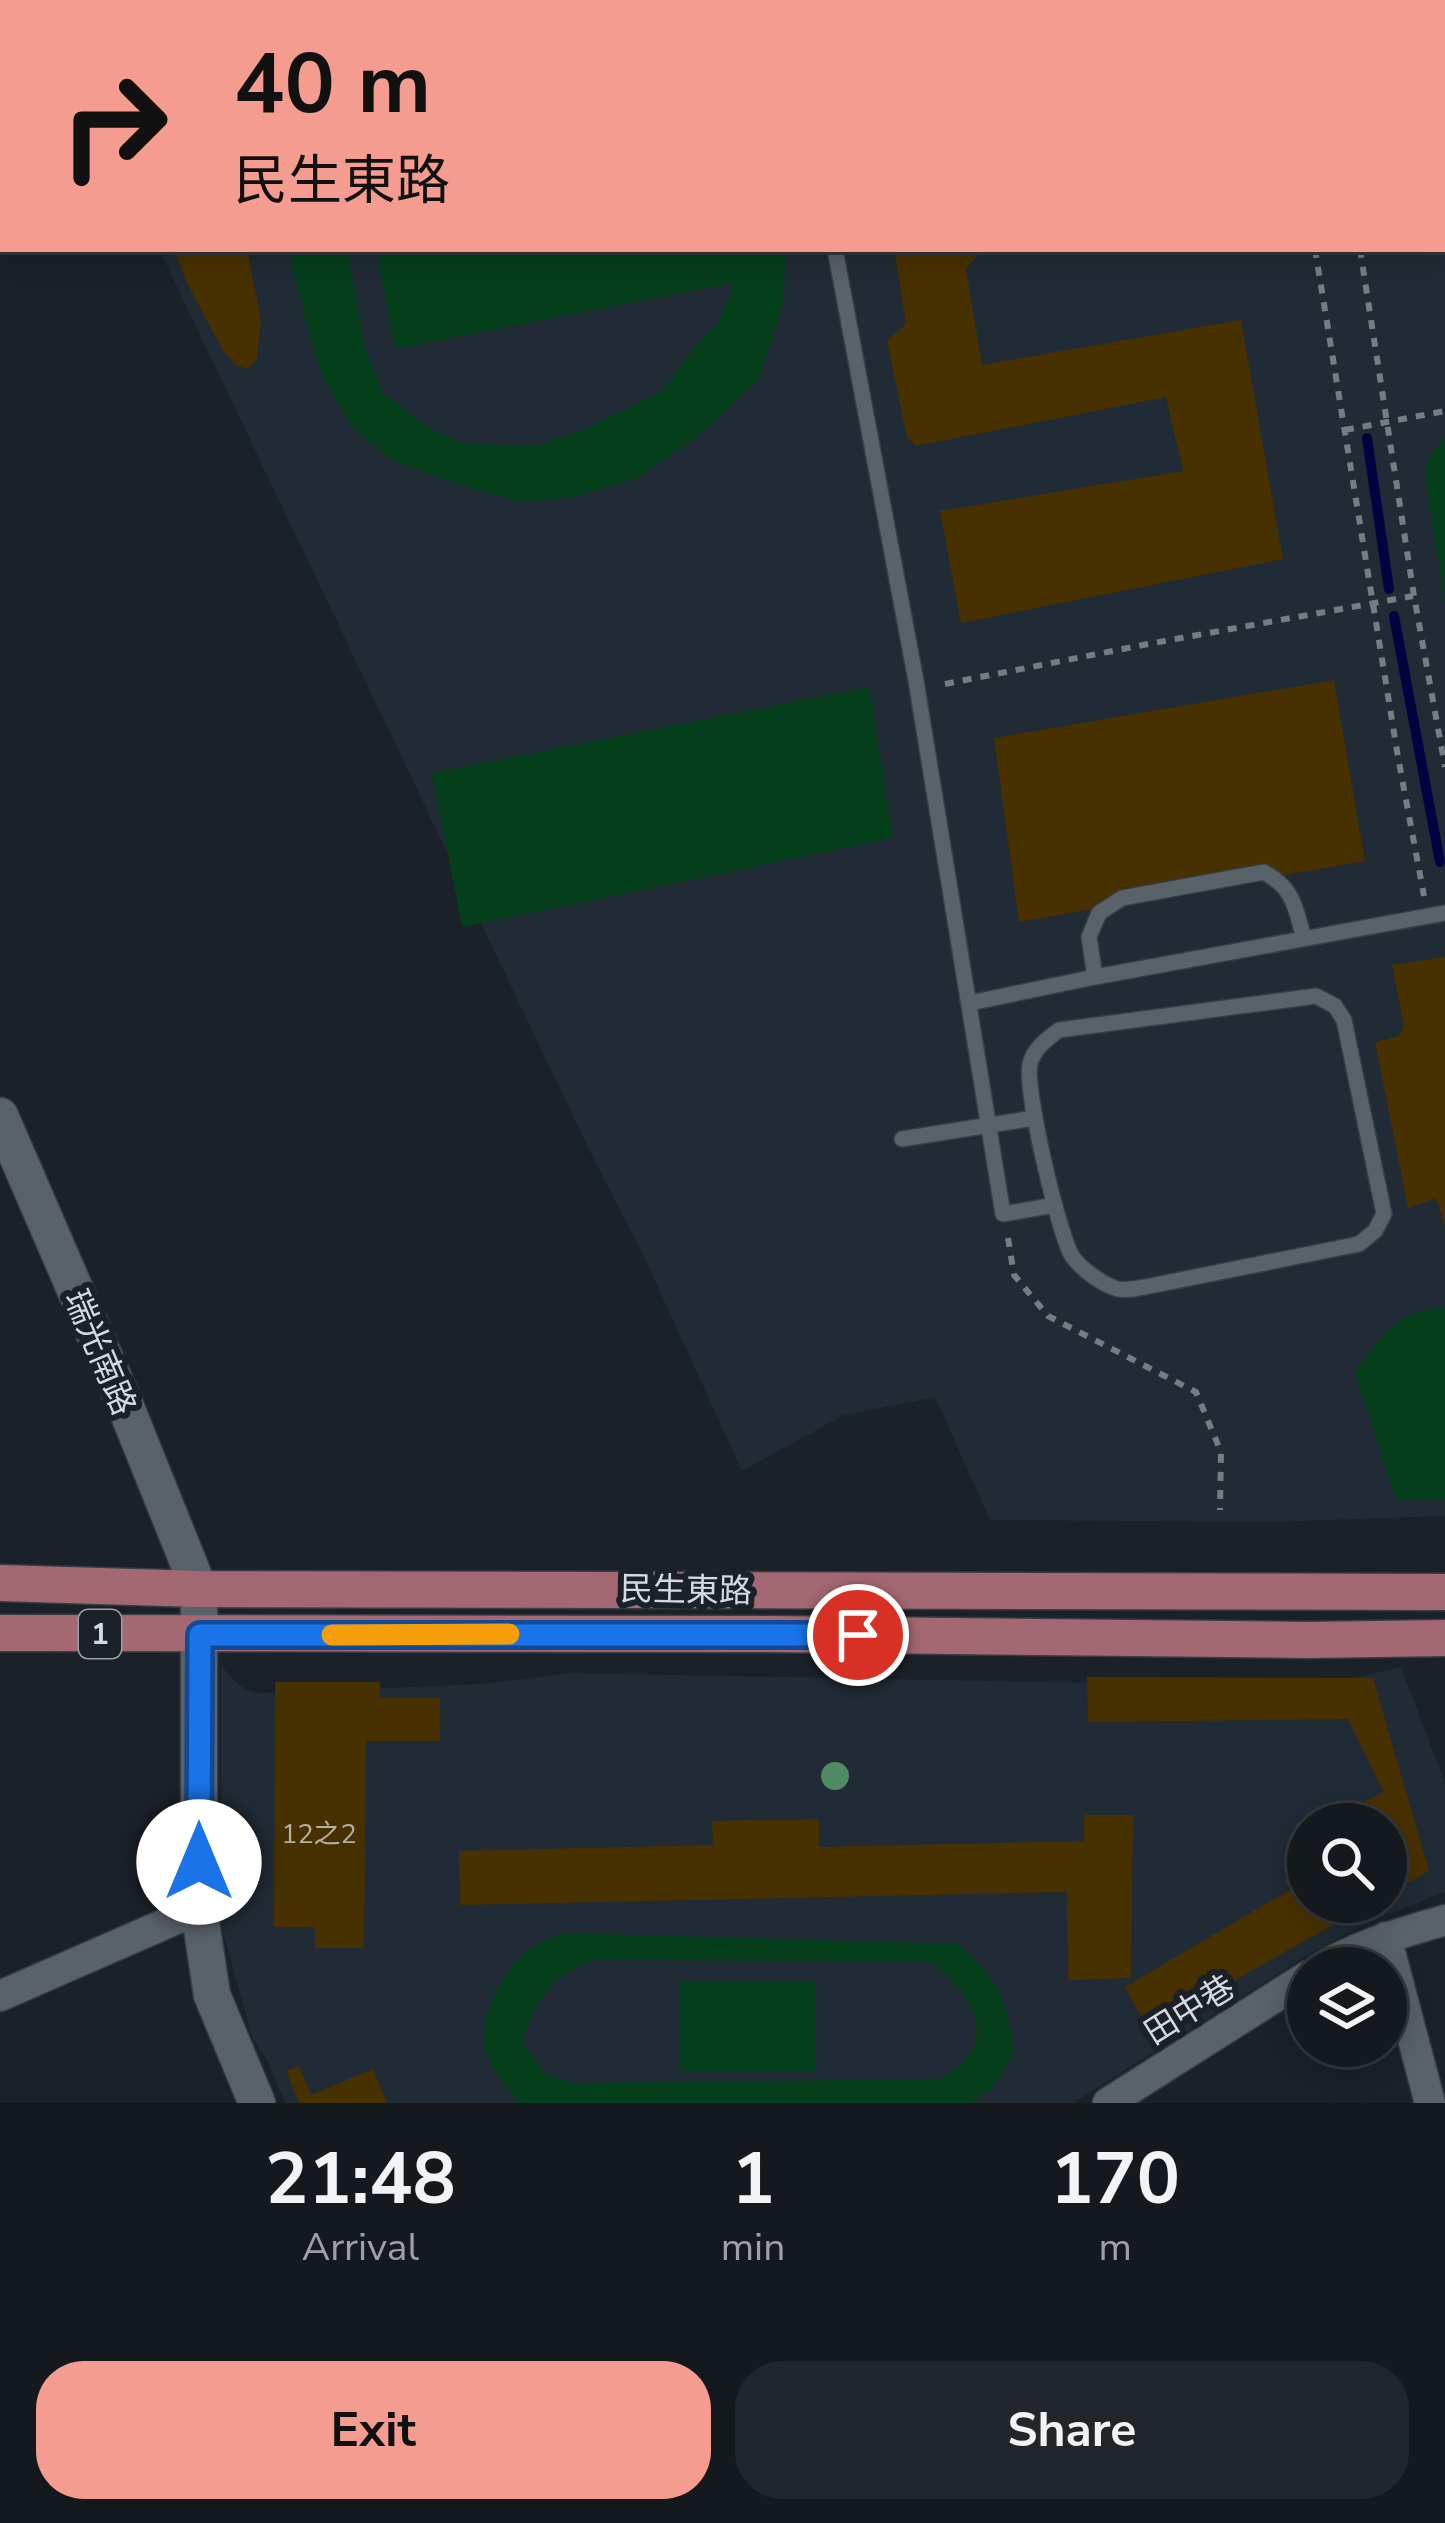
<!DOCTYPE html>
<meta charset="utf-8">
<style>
:root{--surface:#14191e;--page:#21262b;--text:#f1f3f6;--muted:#9da0a4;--line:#33383c;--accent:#f59c91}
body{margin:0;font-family:"Nunito Sans","Noto Sans TC",sans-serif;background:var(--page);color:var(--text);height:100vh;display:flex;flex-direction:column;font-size:45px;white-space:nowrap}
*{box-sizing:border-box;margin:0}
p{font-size:39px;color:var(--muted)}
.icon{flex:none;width:66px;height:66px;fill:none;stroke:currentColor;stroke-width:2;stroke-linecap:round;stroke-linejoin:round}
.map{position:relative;height:2103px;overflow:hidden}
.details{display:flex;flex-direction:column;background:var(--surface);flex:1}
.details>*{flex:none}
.guide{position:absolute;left:0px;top:0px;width:1446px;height:252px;box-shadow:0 6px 30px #0003,0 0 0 3px var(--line);background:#f59c91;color:#111;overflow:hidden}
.fabs{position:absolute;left:1287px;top:1803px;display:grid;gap:24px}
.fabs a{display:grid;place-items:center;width:120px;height:120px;border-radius:50%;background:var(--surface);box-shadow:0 6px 30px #0003,0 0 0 3px var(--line);font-size:60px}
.pin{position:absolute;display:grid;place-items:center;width:102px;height:102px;color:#fff;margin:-51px;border:6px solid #fff;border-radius:50%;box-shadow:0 3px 12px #0007}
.me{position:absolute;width:132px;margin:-66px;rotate:0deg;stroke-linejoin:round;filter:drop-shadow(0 0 9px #0008)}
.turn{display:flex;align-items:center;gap:42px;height:252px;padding:0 36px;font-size:54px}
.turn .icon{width:156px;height:156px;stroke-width:2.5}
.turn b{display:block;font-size:84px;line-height:102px}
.eta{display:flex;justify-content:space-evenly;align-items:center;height:204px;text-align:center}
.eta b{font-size:72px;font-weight:700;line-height:84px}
.button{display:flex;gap:24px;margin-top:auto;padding:24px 36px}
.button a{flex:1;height:138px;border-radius:48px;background:var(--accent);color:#111;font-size:48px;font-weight:700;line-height:138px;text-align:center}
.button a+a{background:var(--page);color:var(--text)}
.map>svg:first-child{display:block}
</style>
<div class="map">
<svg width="1445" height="2103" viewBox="0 0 1445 2103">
<rect width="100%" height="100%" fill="#1a2128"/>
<path fill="#202b35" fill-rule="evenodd" d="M41 0H1445V1516L1267 1522 990 1520 935 1397 842 1416 742 1471 644 1257 593 1158 159 249H1443V3H42Z
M221 1665 232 1679 245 1689 260 1693 483 1684 570 1673 1312 1687 1401 1667 1445 1783V1892L1373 1920 1313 1952 1073 2103H285L267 2060 253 2039 221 1926ZM1308 1824H1386V1902H1308Z"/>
<path fill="#053e1b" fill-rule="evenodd" d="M289 249H347L364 345 383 392 421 423 461 444 536 445 581 431 662 391 701 339 716 326 730 296 732 283 395 349 376 249H732L735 258 736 249H787L782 306 759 380 697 437 639 477 580 496 521 502 459 485 393 461 352 427 321 374 296 284Z
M1445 437V605L1425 476 1429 457Z
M869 687 893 838 462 927 432 773Z
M1445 1307V1500H1396L1355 1371 1386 1331 1411 1313Z
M563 1933 959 1944C1002 1986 1006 1995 1014 2054L993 2087 971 2103H520C507 2088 488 2068 485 2048 480 2014 502 1970 529 1949 538 1942 553 1938 563 1933ZM593 1960 929 1961C958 1982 997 2026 965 2061 958 2068 948 2074 940 2079L573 2083 546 2074 522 2042C538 1996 547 1980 593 1960Z
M680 1982H816V2072L679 2071Z"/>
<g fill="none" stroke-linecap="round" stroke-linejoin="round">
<path stroke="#00033f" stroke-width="10" d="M1285 0 1286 3
M1367 438 1389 589
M1394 616 1440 862"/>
</g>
<path fill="#483101" d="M174 249H247L261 319 257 359 248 369 235 365 222 349 186 281Z
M894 249H997V252L978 255 966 269 982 365 1241 320 1283 559 961 623 940 511 1183 471 1166 397 916 446 907 437 887 341 906 324Z
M1334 680 1365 861 1019 922 994 738Z
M1445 957V1223H1444L1436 1198 1408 1208 1375 1042 1399 1036 1404 1026 1392 965Z
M1087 1677 1373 1678 1429 1871 1386 1895V1824H1344L1339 1813 1384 1792 1348 1719 1088 1722Z
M275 1682H380V1698H440V1741H366L364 1948H315V1927H274Z
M1084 1815H1133L1131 1978 1068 1980 1067 1892 460 1905 459 1851 713 1845 712 1821 819 1819V1847L1084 1841Z
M1308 1879V1902H1374L1148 2029 1125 1987Z
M299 2066 311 2095 373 2069 387 2103H299L286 2071Z"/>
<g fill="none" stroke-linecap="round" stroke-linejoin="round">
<g stroke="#373d42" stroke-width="18">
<path id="service" d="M789 0 790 3
M835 249 916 681 1003 1214 1055 1205
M1095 977 1089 937 1099 913 1122 898 1264 872C1295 890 1294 905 1304 938
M1316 996 1335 1006 1344 1020 1384 1214 1375 1231 1359 1244 1145 1287C1137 1288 1126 1291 1118 1289 1103 1285 1081 1269 1072 1256 1059 1235 1024 1088 1030 1064 1034 1048 1047 1039 1059 1030Z
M970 1003 1095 977 1445 913
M902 1139 1034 1118"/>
</g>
<g stroke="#373d42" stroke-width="33">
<path id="minor" d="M1386 1937 1430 2103
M1321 1968C1359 1944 1402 1933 1445 1920
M0 1996 199 1909
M1108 2103 1308 1976"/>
</g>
<g stroke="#373d42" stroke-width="39">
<path id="tertiary" d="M0 1116 123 1400 199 1589V1909L212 1995 257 2103"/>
</g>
<g stroke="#373d42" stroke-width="39">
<path id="primary" d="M0 1583 199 1589 1445 1592
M0 1633 769 1634 1307 1640 1445 1638"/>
</g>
<path stroke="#767c82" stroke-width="6" stroke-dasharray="9 9" stroke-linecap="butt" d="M1256 0V3
M1314 0 1315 3
M1443 199H1445
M1315 249 1398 757 1424 896
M1360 249 1414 596 1445 767
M1345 430 1445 411
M945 684 1148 644 1413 596
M1008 1238 1014 1275 1048 1316 1196 1392 1221 1452 1220 1510"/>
<use href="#service" stroke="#596169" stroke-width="15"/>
<use href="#minor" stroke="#596169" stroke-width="30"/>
<use href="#tertiary" stroke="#596169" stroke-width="36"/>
<use href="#primary" stroke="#a36871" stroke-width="36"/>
</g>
<circle fill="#4f8a63" cx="835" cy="1776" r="14"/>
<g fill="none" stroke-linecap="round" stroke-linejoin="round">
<g stroke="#114b97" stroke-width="30">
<path id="route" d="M199 1862 200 1635H858"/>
</g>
<use href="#route" stroke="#1a73e8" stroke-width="21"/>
<path stroke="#f59e0b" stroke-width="21" d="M332 1635 509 1634"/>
</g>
<g text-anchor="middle" stroke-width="12" stroke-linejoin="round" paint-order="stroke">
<g font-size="27" fill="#b2b0a8">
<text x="319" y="1843">12之2</text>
</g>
<rect fill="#1a2128" stroke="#9ea2a8" stroke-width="3" x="79" y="1610" width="42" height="48" rx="9"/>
<g font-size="30" font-weight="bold" fill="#d6dadf">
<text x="100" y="1644">1</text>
</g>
<g font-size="33" fill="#d6dadf" stroke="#1a2128">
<text transform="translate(101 1352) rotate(67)" y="12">瑞光南路</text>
<text transform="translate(686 1589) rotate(1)" y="12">民生東路</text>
<text transform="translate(1189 2009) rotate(-32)" y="12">田中巷</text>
</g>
</g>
</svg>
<div class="fabs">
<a><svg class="icon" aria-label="search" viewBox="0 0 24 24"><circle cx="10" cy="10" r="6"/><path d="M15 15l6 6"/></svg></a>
<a><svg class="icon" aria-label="layers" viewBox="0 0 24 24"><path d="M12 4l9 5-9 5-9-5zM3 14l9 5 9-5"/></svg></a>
</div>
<div class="pin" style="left:858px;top:1635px;background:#d93025"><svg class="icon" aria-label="arrive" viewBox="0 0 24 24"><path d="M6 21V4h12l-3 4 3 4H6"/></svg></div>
<svg class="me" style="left:199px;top:1862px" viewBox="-20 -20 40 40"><circle r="19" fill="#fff"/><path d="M0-13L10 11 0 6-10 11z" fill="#1a73e8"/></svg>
<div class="guide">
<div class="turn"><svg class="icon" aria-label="right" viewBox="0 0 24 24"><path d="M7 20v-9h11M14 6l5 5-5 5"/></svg><div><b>40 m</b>民生東路</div></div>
</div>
</div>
<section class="details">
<div class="eta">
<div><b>21:48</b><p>Arrival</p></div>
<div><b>1</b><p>min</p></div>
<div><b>170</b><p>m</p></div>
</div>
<div class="button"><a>Exit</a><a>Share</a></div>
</section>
